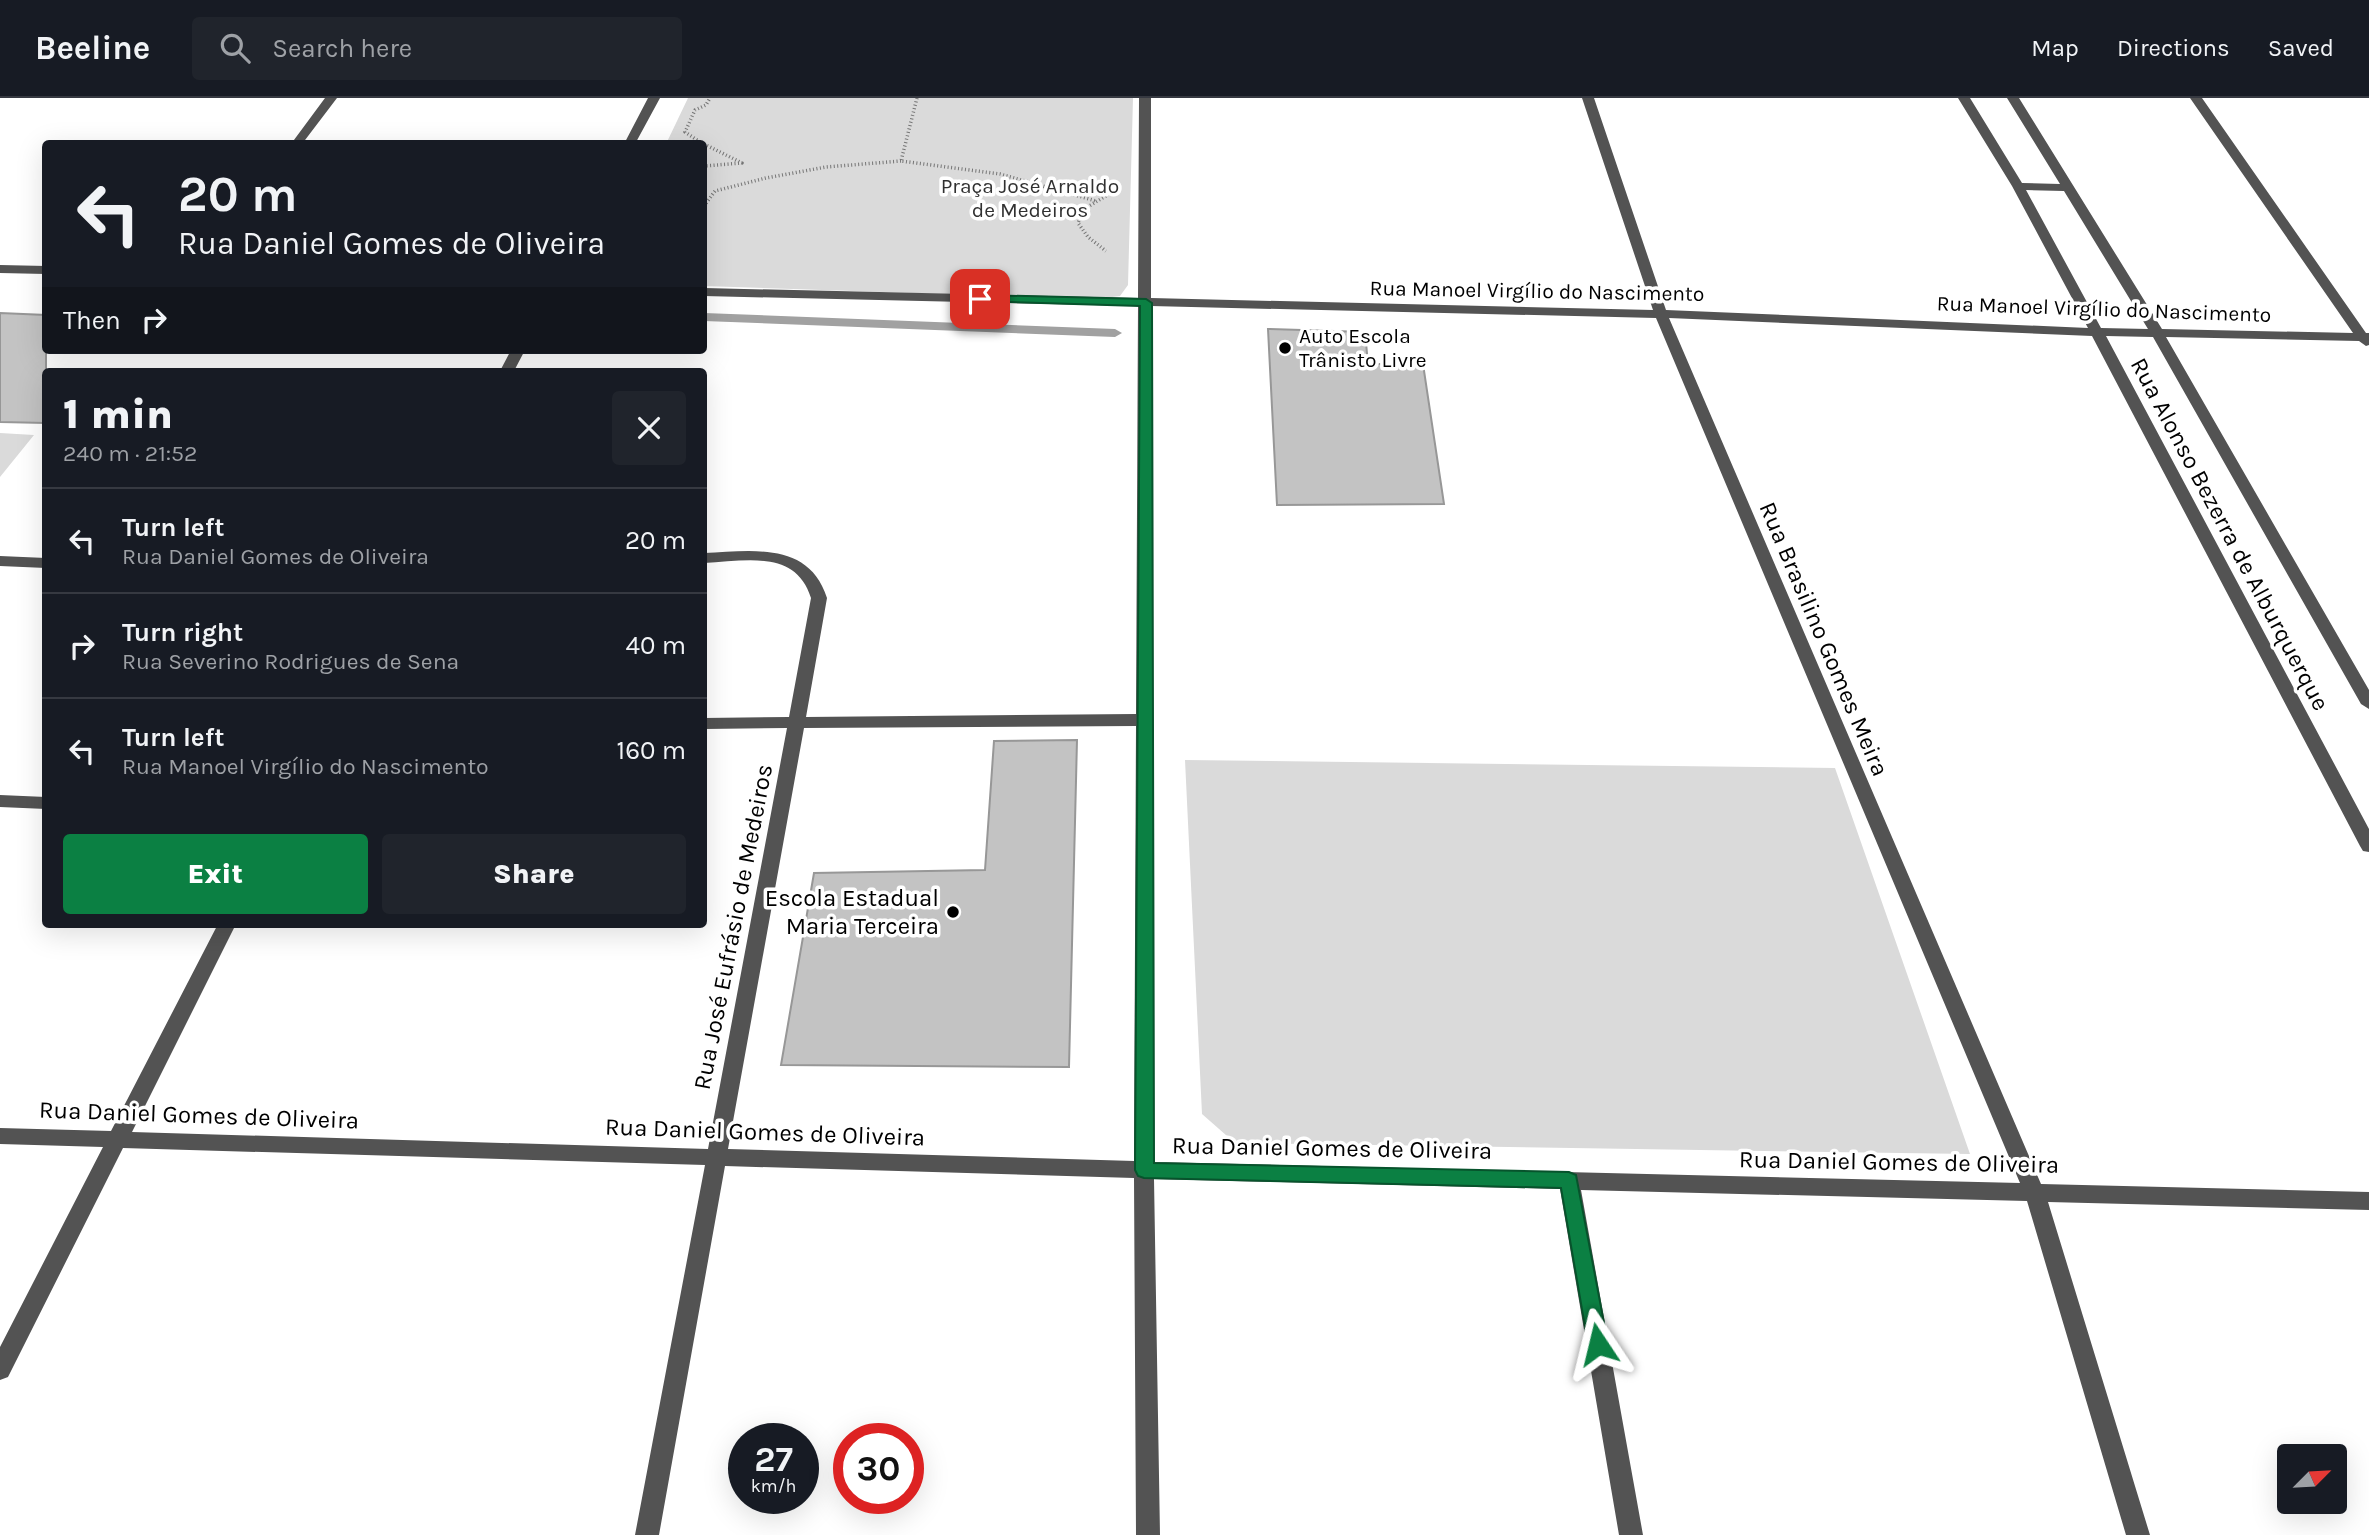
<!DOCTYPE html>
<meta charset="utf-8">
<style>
:root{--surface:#171b24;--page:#20242c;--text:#f1f3f6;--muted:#9ea1a6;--line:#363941;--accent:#0b8043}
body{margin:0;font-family:Karla,sans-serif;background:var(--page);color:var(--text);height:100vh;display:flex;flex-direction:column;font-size:26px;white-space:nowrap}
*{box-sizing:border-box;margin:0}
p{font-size:23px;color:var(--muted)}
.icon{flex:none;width:38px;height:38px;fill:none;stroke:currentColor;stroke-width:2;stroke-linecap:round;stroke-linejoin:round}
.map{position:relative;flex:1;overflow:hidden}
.side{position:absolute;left:42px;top:270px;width:665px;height:560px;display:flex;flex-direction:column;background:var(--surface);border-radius:7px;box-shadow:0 7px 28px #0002}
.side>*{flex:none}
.banner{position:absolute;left:42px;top:42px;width:665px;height:214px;border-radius:7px;box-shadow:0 7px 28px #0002;background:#171b24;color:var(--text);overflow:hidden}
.needle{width:46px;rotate:66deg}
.tools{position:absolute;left:2277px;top:1346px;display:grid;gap:14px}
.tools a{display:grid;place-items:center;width:70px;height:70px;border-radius:7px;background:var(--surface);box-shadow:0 7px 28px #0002;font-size:35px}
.speed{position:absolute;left:728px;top:1325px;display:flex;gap:14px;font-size:35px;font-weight:700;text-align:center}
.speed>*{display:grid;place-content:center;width:91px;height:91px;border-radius:50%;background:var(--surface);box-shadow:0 7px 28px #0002;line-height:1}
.speed small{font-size:18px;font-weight:400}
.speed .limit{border:10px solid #d22;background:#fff;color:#111}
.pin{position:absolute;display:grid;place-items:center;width:60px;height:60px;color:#fff;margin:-30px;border-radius:14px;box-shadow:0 4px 10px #0006}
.me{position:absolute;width:77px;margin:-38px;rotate:350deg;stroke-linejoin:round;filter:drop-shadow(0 0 5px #0008)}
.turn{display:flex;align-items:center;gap:24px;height:147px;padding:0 21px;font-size:32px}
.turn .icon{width:91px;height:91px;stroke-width:2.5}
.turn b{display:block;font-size:49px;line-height:60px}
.then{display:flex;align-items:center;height:66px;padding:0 21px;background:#0003;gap:14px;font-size:26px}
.round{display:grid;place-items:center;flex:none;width:74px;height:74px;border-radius:7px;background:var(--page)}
.overview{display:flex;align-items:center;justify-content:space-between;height:119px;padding:0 21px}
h1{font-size:42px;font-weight:800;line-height:52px}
.button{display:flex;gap:14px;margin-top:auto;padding:14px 21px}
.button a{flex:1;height:80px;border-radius:7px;background:var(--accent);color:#fff;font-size:28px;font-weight:800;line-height:80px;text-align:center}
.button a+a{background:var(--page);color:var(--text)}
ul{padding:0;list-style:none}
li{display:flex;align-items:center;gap:21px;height:105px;padding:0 21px;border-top:2px solid var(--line)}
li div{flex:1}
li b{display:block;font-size:26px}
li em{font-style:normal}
header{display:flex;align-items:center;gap:42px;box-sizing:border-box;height:98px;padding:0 35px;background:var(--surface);border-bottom:2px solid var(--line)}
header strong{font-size:33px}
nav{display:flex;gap:38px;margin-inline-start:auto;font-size:24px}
.search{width:490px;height:63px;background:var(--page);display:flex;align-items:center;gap:18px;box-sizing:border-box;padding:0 24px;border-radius:7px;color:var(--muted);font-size:26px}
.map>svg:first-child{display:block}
</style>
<header>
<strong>Beeline</strong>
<div class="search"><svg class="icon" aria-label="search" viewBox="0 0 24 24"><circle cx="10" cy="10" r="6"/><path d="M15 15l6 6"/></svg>Search here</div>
<nav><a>Map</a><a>Directions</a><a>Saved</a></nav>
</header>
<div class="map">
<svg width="2369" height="1437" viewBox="0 0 2369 1437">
<rect width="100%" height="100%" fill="#fff"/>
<path fill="#dadada" d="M688 0H1133L1128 187 1120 198 1097 201 704 188V46H666Z
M0 335 34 337 0 379Z
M1185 662 1835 670 1970 1056 1235 1045 1202 1016Z"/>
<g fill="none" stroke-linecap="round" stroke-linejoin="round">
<path fill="#a1a1a1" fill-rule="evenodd" d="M704 215 1115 231 1122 235 1115 239 704 223Z"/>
</g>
<path fill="#c3c3c3" stroke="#979797" stroke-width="2" d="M0 215 46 217V325L0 324Z
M1268 231 1365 234 1368 266H1423L1444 406 1277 407Z
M1077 642 1069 969 781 967 814 775 985 772 994 643Z"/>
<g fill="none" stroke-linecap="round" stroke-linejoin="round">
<path stroke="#757575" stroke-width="3.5" stroke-dasharray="1 2.5" stroke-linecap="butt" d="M917 0 901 63 1000 76 1096 103
M703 46 685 34 695 12 706 7 710 0
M704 46 742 65 704 68
M1106 98 1084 111 1078 125 1088 139 1106 153
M704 108 715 93 766 80 826 69 901 63"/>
<path fill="#535353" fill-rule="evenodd" d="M325 0H337L302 46H291Z
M648 0H660L635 46H624Z
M1139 0H1151V200L1653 212 1582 0H1594L1666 212 2088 230 2012 88 1958 0H1970L2022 85 2060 86 2007 0H2019L2162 231 2353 235 2190 0H2202L2366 235H2369V247L2366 248 2359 243 2166 239 2369 592V611L2361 606 2153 239 2106 238 2369 731V754L2363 753 2360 748 2092 238 1669 220 2041 1086 2369 1094V1112L2048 1104 2150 1437H2126L2027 1103 1581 1092 1643 1437H1619L1560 1091 1154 1081 1160 1437H1136L1134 1080 725 1068 659 1437H635L705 1067 123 1050 8 1279 0 1282V1249L103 1049 0 1046V1030L111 1033 218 826H236L132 1034 708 1051 787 630 704 631V620L789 619 811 500C796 451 746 463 704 465V455C752 453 809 443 827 500L806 619 1136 616 1138 208 704 198V190L1138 200ZM2026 92 2064 93 2148 231 2101 230ZM1151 208 1656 220 2020 1085 1154 1064ZM1136 628 1134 1063 728 1051 804 630Z
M0 167 46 168V176L0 175Z
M511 252H525L514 273H500Z
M0 458 46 460V470L0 468Z
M0 697 46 699V711L0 709Z"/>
</g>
<path fill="#0b8043" stroke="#07532c" stroke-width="2" d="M980 197 1146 201 1152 205 1154 1065 1569 1074 1576 1077 1608 1246 1605 1252 1598 1255 1591 1252 1588 1246 1561 1090 1144 1080 1138 1078 1135 1072 1140 208 976 203 974 201Z"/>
<g fill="#000" stroke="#fff" stroke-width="2.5">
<circle cx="1285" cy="250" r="7"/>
<circle cx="953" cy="814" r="7"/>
</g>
<g text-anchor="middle" stroke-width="7" stroke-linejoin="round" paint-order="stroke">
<g font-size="21" fill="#313131" stroke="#fff">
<text x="1030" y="95">Praça José Arnaldo<tspan x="1030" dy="24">de Medeiros</tspan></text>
</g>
<g font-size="21" fill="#000" stroke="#fff">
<text transform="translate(1537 193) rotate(1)" y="7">Rua Manoel Virgílio do Nascimento</text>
<text transform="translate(2104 211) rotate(2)" y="7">Rua Manoel Virgílio do Nascimento</text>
</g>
<g font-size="21" fill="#000" stroke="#fff" text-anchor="start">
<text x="1299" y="245">Auto Escola<tspan x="1299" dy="24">Trânisto Livre</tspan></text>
</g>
<g font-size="24" fill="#000" stroke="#fff">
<text transform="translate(2230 436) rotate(62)" y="8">Rua Alonso Bezerra de Alburquerque</text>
<text transform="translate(1824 541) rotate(67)" y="8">Rua Brasilino Gomes Meira</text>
<text transform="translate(733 829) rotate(-79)" y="8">Rua José Eufrásio de Medeiros</text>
<text transform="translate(199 1017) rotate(2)" y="8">Rua Daniel Gomes de Oliveira</text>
<text transform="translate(765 1034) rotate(2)" y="8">Rua Daniel Gomes de Oliveira</text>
<text transform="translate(1332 1050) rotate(1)" y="8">Rua Daniel Gomes de Oliveira</text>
<text transform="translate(1899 1064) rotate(1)" y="8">Rua Daniel Gomes de Oliveira</text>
</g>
<g font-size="24" fill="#000" stroke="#fff" text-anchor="end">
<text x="939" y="808">Escola Estadual<tspan x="939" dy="28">Maria Terceira</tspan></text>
</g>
</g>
</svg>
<div class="tools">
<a><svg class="needle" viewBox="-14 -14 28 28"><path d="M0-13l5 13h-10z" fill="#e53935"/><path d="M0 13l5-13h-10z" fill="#9ea1a6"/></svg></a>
</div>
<div class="speed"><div>27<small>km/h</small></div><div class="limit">30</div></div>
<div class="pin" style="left:980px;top:201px;background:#d93025"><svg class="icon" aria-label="arrive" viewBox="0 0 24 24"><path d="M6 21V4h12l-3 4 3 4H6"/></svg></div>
<svg class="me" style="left:1598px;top:1246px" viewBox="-20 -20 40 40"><path d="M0-17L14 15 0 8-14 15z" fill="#0b8043" stroke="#fff" stroke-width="4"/></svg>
<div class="banner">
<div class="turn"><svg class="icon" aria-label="left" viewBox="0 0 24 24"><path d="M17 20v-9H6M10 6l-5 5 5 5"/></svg><div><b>20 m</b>Rua Daniel Gomes de Oliveira</div></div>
<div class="then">Then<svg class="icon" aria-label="right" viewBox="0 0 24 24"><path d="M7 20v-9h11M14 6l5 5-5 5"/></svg></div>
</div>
<section class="side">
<div class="overview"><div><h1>1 min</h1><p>240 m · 21:52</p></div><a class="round"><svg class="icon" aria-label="close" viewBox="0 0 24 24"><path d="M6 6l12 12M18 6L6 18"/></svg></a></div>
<ul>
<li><svg class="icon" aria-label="left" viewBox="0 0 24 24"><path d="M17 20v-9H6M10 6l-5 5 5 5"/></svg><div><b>Turn left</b><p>Rua Daniel Gomes de Oliveira</p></div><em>20 m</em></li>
<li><svg class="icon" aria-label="right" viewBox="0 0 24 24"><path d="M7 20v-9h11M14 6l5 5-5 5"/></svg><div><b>Turn right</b><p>Rua Severino Rodrigues de Sena</p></div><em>40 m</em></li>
<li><svg class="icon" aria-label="left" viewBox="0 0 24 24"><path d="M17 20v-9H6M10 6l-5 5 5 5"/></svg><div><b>Turn left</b><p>Rua Manoel Virgílio do Nascimento</p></div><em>160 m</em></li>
</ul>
<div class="button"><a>Exit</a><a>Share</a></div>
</section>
</div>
